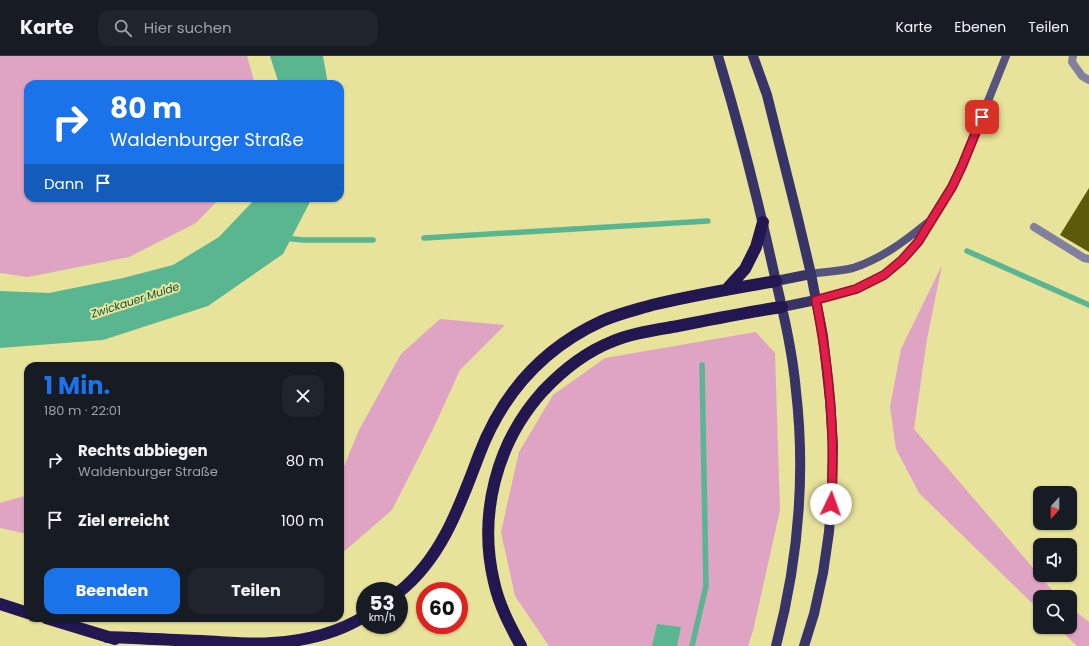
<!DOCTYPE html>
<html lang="de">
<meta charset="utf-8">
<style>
:root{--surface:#171b24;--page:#20242c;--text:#f1f3f6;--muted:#9ea1a6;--line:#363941;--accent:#1a73e8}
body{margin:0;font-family:Poppins,sans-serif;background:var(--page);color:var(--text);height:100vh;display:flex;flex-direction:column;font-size:15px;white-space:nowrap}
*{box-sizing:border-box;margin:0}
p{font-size:13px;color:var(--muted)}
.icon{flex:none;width:22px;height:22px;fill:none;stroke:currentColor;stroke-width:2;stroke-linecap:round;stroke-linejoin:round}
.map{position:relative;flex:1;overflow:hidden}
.drawer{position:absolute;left:24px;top:306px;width:320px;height:260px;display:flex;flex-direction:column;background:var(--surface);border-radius:12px;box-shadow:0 1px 3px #0004}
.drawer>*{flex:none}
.top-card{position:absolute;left:24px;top:24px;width:320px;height:122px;border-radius:12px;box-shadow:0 1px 3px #0004;background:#1a73e8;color:#fff;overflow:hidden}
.needle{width:26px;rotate:201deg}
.tools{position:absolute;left:1033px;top:430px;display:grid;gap:8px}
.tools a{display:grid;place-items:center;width:44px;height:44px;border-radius:8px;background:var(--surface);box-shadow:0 1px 3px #0004;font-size:20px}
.speed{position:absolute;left:356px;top:526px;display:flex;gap:8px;font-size:20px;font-weight:700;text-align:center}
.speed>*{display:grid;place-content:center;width:52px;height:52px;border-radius:50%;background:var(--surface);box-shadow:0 1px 3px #0004;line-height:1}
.speed small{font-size:10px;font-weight:400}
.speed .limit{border:6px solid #d22;background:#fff;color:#111}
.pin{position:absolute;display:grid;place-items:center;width:34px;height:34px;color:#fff;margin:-17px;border-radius:8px;box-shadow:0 2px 6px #0006}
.me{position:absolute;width:44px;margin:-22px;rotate:3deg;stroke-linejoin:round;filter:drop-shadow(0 0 3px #0008)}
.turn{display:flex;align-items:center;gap:14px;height:84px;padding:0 20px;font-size:18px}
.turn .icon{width:52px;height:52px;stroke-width:2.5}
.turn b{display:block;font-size:28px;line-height:34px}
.then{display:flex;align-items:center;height:38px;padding:0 20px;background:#0003;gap:8px;font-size:15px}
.round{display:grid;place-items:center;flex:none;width:42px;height:42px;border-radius:12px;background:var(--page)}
.overview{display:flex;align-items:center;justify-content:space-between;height:68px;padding:0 20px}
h1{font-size:24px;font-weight:700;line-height:30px;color:var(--accent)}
.primary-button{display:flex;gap:8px;margin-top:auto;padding:8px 20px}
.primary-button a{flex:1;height:46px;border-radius:12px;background:var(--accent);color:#fff;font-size:16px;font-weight:700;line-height:46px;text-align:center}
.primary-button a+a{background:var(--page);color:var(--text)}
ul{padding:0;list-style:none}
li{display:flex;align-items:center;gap:12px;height:60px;padding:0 20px}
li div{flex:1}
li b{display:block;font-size:15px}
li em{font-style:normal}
header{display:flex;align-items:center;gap:24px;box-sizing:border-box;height:56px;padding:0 20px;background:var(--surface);border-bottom:1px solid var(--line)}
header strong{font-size:19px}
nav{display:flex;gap:22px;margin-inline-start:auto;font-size:14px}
.search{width:280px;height:36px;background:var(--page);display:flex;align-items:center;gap:10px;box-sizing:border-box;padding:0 14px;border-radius:12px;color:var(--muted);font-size:15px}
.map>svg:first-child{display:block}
</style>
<header>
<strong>Karte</strong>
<div class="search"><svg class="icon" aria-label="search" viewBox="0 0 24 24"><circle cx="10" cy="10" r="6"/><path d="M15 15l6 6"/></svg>Hier suchen</div>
<nav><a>Karte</a><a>Ebenen</a><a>Teilen</a></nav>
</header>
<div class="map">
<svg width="1089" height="590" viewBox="0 0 1089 590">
<rect width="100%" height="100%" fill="#e7e39b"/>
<path fill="#dfa3c3" d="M0 0H247L255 28H28V142H220L196 167 129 201 28 221 0 217Z
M942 209 927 283 914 373 1058 541H1040V555L919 437 896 393 890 351 901 293Z
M440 263 505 269 460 314 434 371 392 454 340 499V420L359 374 401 298Z
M756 276 775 297 780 454 753 575 748 590H549L515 540 501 476 519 396 553 339 605 302Z
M28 439V478L0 472V447Z
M1070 551 1089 566V590H1077L1057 571H1070Z"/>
<path fill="#5ab591" d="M270 0H323L328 28H279Z
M256 142H312L283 198 208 250 103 284 0 292V235L49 237 123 222 173 209 219 181Z
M657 568 681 571 677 590H652Z"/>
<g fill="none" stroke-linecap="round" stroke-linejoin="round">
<path stroke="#5ab591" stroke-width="5.5" d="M283 182 303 184H373
M424 182 708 165
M967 195 1089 249
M692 590 706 530 702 309"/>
</g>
<path fill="#5e5a0b" d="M1089 132V196L1060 179Z"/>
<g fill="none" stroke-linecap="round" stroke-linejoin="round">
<path stroke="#81819f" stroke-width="8" d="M1034 171 1084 202 1089 203"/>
<path stroke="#81819f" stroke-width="8" d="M1073 0 1072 6 1082 20 1089 24"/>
<path stroke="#56547f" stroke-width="8" d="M811 218C824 216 841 215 853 212 881 203 905 185 927 167
M816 244 856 233 884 219 902 204 918 186 952 131 962 110 1006 0"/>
<path stroke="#393467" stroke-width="10" d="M718 0C738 66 755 132 770 199 780 244 792 289 796 335 806 422 798 506 776 590
M753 0 767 39 798 163 811 218 823 280 830 344 833 389 832 434 829 476 823 517 814 558 804 590
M776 225 811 218
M782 251 816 244"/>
<path stroke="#231752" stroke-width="12" d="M726 234 745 213 756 191 763 166
M399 536C442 502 460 449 479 399 502 338 543 292 602 265 618 258 635 254 652 249 693 239 735 232 776 225
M0 548 28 557
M46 562 115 583
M107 581C139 582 170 584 202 585 225 586 249 589 272 587 304 585 338 577 365 560
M521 590C510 570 499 549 494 526 478 459 496 387 543 335 561 316 586 296 611 286 632 277 656 274 678 270 713 263 747 256 782 251"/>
</g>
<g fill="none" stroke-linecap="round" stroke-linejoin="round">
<g stroke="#92132f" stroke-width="10">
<path id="route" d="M831 448C836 379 829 311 816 244L856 233 884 219 902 204 918 186 952 131 962 110 982 61"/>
</g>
<use href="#route" stroke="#e11d48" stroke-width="7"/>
</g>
<g text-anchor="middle" stroke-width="4" stroke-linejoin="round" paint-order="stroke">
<g font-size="11" font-style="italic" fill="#08543d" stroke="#e7e39b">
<text transform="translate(135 244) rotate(-18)" y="4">Zwickauer Mulde</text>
</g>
</g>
</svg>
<div class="tools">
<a><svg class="needle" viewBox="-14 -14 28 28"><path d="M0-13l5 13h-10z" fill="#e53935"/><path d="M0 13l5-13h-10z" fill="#9ea1a6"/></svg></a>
<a><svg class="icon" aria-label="sound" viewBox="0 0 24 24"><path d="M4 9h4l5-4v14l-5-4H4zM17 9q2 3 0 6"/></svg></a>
<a><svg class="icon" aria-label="search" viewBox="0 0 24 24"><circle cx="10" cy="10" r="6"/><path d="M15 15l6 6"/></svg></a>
</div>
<div class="speed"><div>53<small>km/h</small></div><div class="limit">60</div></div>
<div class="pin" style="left:982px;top:61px;background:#d93025"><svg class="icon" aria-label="arrive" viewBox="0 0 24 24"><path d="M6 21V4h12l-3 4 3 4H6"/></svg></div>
<svg class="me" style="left:831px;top:448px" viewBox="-20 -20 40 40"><circle r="19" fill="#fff"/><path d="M0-13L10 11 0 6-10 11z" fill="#e11d48"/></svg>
<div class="top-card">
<div class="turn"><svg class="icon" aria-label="right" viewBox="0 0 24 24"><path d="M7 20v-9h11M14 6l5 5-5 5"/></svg><div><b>80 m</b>Waldenburger Straße</div></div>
<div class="then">Dann<svg class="icon" aria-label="arrive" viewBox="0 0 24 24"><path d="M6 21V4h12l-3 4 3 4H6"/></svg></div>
</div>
<section class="drawer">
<div class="overview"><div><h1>1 Min.</h1><p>180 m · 22:01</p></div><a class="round"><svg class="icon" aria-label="close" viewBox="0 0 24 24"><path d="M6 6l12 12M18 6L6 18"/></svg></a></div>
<ul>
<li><svg class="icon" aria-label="right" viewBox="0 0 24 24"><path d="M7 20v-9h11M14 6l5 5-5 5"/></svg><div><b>Rechts abbiegen</b><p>Waldenburger Straße</p></div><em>80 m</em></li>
<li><svg class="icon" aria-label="arrive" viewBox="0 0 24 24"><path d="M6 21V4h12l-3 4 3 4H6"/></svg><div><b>Ziel erreicht</b></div><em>100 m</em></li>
</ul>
<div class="primary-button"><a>Beenden</a><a>Teilen</a></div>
</section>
</div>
